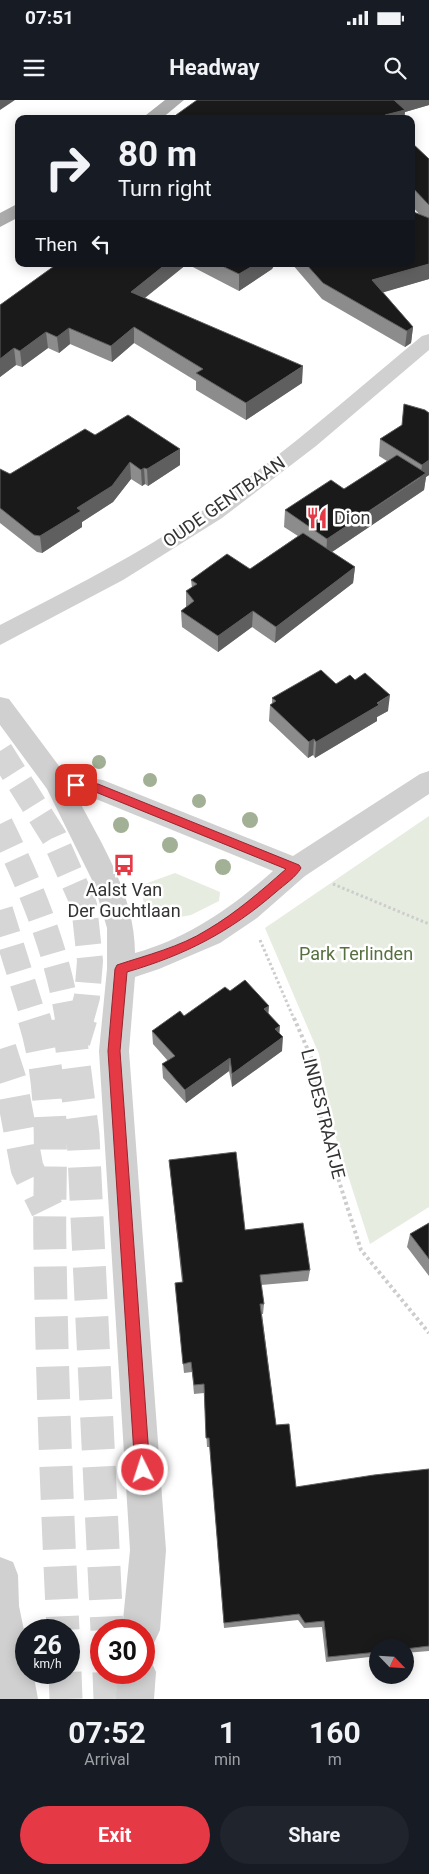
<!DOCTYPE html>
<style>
:root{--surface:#171b24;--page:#20242c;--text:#f1f3f6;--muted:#9ea1a6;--accent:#e63946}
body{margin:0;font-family:Roboto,sans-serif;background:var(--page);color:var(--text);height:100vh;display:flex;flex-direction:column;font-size:19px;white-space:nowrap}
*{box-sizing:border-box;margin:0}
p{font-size:16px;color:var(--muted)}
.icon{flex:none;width:28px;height:28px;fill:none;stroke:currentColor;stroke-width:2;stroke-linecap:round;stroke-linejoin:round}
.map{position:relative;height:1599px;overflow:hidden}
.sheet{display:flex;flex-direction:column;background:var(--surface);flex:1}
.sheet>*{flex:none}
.hud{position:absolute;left:15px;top:15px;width:400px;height:152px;border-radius:10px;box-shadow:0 2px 12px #0003;background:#171b24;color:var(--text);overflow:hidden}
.needle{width:32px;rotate:115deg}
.fabs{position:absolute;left:369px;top:1539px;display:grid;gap:10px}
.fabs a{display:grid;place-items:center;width:45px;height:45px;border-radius:50%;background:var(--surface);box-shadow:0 2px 12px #0003;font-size:25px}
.speed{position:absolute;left:15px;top:1519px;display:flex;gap:10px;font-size:25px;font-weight:700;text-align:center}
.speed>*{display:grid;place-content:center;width:65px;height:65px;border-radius:50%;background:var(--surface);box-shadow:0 2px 12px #0003;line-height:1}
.speed small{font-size:12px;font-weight:400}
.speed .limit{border:8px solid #d22;background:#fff;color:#111}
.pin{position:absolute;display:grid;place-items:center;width:42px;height:42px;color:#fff;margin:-21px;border-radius:10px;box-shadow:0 2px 8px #0006}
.me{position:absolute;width:55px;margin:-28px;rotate:356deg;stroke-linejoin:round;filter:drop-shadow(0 0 4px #0008)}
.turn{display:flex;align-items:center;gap:18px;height:105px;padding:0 20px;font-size:22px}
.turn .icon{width:65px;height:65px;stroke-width:2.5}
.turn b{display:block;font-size:35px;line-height:42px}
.then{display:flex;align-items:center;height:48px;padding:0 20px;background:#0003;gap:10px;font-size:19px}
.eta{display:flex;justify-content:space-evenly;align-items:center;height:85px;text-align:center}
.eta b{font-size:30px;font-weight:700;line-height:35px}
.cta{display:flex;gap:10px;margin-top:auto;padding:10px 20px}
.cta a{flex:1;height:58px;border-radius:30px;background:var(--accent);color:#fff;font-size:20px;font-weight:700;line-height:58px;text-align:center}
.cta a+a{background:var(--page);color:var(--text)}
.status{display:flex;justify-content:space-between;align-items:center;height:35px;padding:0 25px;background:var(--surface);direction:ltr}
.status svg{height:14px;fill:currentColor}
header{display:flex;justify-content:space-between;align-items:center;height:65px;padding:0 20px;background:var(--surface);font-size:22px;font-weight:700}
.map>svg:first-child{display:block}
</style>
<div class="status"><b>07:51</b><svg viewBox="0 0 49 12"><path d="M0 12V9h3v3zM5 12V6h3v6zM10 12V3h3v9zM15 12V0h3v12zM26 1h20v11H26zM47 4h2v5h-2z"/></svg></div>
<header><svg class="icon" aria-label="menu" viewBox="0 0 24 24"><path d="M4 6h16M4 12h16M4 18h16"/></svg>Headway<svg class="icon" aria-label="search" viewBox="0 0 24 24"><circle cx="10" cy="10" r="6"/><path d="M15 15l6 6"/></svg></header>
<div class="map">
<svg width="429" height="1599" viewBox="0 0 429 1599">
<rect width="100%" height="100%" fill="#fff"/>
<path fill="#e6ecdf" d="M429 716V1107L370 1144 335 1035 319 954 265 828Z
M175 773 220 792 219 801 191 815 175 818 144 809 142 785Z"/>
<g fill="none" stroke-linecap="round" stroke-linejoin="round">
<path stroke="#d6d6d6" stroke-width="26" stroke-dasharray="26 12" stroke-linecap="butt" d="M0 651 54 737 84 805 90 861 87 897 81 919
M0 724C31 787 57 849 68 919
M0 810 34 919"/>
<path stroke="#d6d6d6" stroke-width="33" stroke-dasharray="33 17" stroke-linecap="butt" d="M34 918C58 993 48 1074 50 1151 52 1278 57 1404 63 1530
M68 918 83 1035 107 1530
M74 941 81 918
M0 949 11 983 27 1068 47 1109
M65 1572 66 1599
M109 1572 110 1599"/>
<path stroke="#cdcdcd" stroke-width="3" stroke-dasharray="2.5 2.5" stroke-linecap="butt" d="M333 784 429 824
M260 840 294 919"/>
<path stroke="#cdcdcd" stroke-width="4" stroke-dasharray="3 3" stroke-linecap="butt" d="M294 918 311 957 323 1031 361 1150 429 1233"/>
<path fill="#d0d0d0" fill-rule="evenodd" d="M429 234V250L316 346 222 418 123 480 0 545V525C58 495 118 465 173 430 262 374 341 303 422 236Z
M0 597 9 599 65 674 103 680 293 756 420 674 429 671V694L305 776 257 818 220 843 159 869 135 877 129 951 166 1450 160 1530 154 1543 144 1547V1530H122L130 1450 99 951 107 869V828L94 784 47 689 0 625ZM76 695 91 697 273 771C232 807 189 838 135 853 135 795 102 745 76 695Z
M0 1457 13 1462 18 1475 19 1506 26 1540V1572H33L38 1599H0Z
M144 1556 150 1559 156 1572 154 1599H116L118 1572H144Z"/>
<path fill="#ababab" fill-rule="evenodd" d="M165 0H184L161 19H141Z
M19 103V117L0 127V113Z"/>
</g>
<g fill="#a2b095">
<circle cx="99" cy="662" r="7"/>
<circle cx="150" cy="680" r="7"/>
<circle cx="199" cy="701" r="7"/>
<circle cx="250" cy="720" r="8"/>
<circle cx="121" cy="725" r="8"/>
<circle cx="170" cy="745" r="8"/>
<circle cx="223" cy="767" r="8"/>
</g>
<path fill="#8c8c8c" d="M429 0V5L405 12 404 19H176V15Z
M411 42 429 59V179L383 192 413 227 411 243 405 247 322 199 292 164H411L420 115 411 105Z
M57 164H275L272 169 239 191 187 164 145 198 302 283 246 320 196 290V281L134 243 112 262 70 244 59 253 48 248 22 267 16 265 0 277V205Z
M404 304 429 313V375L426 377 424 390 332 452 355 467 353 483 275 543 252 527 218 552 182 527 181 511 186 507V491L192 488 191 480 250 469 298 436 284 427 285 410 344 389 387 361 379 356 380 339 402 325Z
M95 335 180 365 148 386 145 384 142 386 131 379 113 402 82 422V427L42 453 37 452 0 423V369L10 374Z
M336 584 388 611 377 617V621L315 658 313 655 308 658 269 621 270 605 272 604V598Z
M230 891 269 914 280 934 282 951 232 987 229 971 186 1003 163 978 162 964 168 961 153 944 152 931 184 916Z
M169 1060 245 1130 310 1170 308 1181 261 1185 264 1204 263 1214H262L276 1325 296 1387 429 1369V1551L405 1553V1548H378V1556L326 1562 322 1527 304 1528 298 1520 224 1528 210 1347H207L204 1293 194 1294 192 1272 184 1273 176 1193 182 1182Z
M429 1123V1176L407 1147 410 1134Z"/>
<path fill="#5f5f5f" d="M0 0H15L0 10Z
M393 0H429V5L405 12 404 19H385V15Z
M166 164H187L132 208 131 192Z
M256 164H275L272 169 239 191V174Z
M429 164V179L371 196 372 180Z
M134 227V243L112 262 111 246Z
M413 227 411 243 405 247 407 231Z
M69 228 70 244 59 253 57 237Z
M46 232 48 248 22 267 20 251Z
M14 248 16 265 0 277V259Z
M303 266 302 283 246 320V303Z
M180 349V365L148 386 147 369Z
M429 360V375L426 377 424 390 326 456 327 439 420 378 422 365Z
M130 362 131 379 113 402 82 422V427L42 453 40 436 77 408Z
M144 368 145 384 142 386 141 370Z
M355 467 353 483 275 543 276 527Z
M253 511 252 527 218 552V536Z
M390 595 388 611 377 617V621L315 658 316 642Z
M314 639 313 655 308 658 309 642Z
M269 906 268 920 264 909Z
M280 926 279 939 275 929Z
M283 937 282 951 232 987V974Z
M230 958 229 971 186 1003 185 990Z"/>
<path fill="#1a1a1a" stroke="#5f5f5f" d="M197 0H394L405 10 385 15 388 19H187L176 15Z
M411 42 429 59V105L411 86Z
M411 111 429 118V164L372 180 413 227 407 231 323 183 306 164H411Z
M57 164H166L131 192 303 266 246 303 196 273 203 269 134 227 111 246 69 228 57 237 46 232 20 251 14 248 0 259V205Z
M218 164H256L239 174Z
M404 304 425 310 429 313V360L422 365 380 339 402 325Z
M128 315 180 349 147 369 144 368 141 370 130 362 112 386 77 408 81 411 40 436 34 435 0 408V369L10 374 85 329 95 335Z
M397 355 426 373 327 439 285 410 331 380 344 389Z
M303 433 355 467 276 527 253 511 218 536 181 511 194 501 186 491 197 484 191 480 227 454 250 469Z
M321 570 336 584 350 575 355 580 365 573 390 595 377 603 379 605 316 642 314 639 309 642 270 605 276 601 272 598Z
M245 880 269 906 264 909 280 926 275 929 283 937 232 974 230 958 185 990 162 964 175 956 152 931 180 911 184 916 225 887 230 891Z
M236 1052 245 1130 303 1123 310 1170 260 1175 264 1204H260L276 1325 289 1324 296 1387 374 1375 429 1369V1546L405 1549V1548H378V1552L328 1557 324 1521 305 1523 299 1514 224 1523 209 1338H206L204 1284 194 1285 191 1262 183 1264 175 1183 183 1182 169 1060Z
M429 1123V1159L410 1134Z"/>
<path fill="#e63946" stroke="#96252e" d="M76 681 98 684 299 765 301 768C296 777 284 785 276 792 230 832 185 855 127 872L120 951 150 1370 148 1375 143 1377 138 1375 135 1370 108 951 115 869 117 865C147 855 180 847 207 830 236 813 261 791 286 769L93 691 72 688V682Z"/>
<defs>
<g id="restaurant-bare" transform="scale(1.725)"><path d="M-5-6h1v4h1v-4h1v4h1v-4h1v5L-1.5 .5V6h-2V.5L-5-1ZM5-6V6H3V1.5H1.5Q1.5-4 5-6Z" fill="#e63946" stroke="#fff" stroke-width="2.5" paint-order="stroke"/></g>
<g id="bus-bare" transform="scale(1.725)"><path d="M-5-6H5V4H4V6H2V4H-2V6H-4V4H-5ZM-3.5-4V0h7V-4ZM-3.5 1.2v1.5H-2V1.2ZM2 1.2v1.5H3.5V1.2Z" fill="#e63946" stroke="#fff" stroke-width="2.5" paint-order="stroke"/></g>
</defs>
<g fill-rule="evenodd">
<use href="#restaurant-bare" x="317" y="418"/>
<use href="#bus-bare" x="124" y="765"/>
</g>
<g text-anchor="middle" stroke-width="5" stroke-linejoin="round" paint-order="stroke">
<g font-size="18" fill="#333" stroke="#fff">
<text transform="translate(224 402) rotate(-35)" y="6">OUDE GENTBAAN</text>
<text transform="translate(323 1014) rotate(76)" y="6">LINDESTRAATJE</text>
</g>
<g font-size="18" fill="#333" stroke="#fff" text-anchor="start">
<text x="334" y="424">Dion</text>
<text x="124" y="796" text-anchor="middle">Aalst Van<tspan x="124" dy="21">Der Guchtlaan</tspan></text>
</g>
<g font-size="18" fill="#56703f" stroke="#fff">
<text x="356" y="860">Park Terlinden</text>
</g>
</g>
</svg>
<div class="fabs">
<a><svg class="needle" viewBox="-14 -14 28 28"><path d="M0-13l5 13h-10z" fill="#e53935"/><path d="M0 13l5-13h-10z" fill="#9ea1a6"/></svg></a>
</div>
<div class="speed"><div>26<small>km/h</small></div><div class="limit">30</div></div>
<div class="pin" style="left:76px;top:685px;background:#d93025"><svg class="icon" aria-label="arrive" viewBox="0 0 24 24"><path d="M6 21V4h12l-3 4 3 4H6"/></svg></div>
<svg class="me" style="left:143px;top:1370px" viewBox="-20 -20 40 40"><circle r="17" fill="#e63946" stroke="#fff" stroke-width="3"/><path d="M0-11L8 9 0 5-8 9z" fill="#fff"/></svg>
<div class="hud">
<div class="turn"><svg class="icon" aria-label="right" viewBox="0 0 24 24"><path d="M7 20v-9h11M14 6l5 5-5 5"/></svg><div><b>80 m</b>Turn right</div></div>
<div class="then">Then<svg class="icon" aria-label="left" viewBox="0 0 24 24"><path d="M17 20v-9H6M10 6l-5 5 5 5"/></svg></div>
</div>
</div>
<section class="sheet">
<div class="eta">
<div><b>07:52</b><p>Arrival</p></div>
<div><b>1</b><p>min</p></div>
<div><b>160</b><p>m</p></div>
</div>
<div class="cta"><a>Exit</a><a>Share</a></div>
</section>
